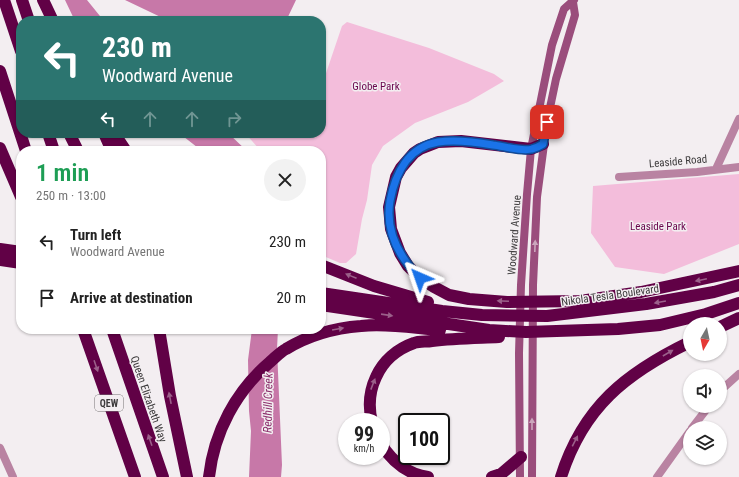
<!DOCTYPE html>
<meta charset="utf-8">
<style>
:root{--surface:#fff;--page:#f2f2f2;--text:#222;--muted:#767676}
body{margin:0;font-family:"Roboto Condensed",sans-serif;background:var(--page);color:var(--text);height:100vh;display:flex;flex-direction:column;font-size:15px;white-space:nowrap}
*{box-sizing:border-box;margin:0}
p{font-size:13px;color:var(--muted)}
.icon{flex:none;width:22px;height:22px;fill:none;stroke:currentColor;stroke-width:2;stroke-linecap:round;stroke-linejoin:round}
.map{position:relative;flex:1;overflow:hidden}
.sheet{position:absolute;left:16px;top:146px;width:310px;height:188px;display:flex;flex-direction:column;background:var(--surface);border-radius:16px;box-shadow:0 1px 3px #0004}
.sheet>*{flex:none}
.guide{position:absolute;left:16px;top:16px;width:310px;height:122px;border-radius:16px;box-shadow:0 1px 3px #0004;background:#2c7570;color:#fff;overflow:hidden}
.needle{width:26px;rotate:189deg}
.fabs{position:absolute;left:683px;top:317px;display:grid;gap:8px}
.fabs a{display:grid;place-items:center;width:44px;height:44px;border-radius:50%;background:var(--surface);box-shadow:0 1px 3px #0004;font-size:20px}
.speed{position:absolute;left:338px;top:413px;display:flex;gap:8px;font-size:20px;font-weight:700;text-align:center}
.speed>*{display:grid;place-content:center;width:52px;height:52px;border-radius:50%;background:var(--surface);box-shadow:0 1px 3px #0004;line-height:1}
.speed small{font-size:10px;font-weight:400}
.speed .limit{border:2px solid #111;border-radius:6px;background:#fff;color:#111}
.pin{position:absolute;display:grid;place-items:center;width:34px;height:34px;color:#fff;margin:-17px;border-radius:8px;box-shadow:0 2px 6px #0006}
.me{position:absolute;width:44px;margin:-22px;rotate:317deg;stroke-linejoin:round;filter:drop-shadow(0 0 3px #0008)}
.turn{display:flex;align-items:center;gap:14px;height:84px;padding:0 20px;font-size:18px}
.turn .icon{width:52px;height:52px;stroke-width:2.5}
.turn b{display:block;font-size:28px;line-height:34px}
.lanes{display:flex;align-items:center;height:38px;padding:0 20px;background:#0003;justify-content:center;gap:20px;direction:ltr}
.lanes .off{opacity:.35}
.round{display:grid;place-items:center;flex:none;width:42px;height:42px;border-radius:21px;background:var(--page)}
.overview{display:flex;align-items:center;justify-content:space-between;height:68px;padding:0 20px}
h1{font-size:24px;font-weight:600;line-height:30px;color:#1e9e55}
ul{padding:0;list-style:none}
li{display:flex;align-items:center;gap:12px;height:56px;padding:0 20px}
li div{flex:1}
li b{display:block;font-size:15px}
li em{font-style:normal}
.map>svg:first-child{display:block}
</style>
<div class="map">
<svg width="739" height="477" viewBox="0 0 739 477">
<rect width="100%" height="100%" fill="#f3eef1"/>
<path fill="#f3bddb" d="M347 22 429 48 494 74 504 81 468 102 415 123 383 146 372 165 367 200 362 219 356 254 346 263H340L321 255V151H261L245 133H321V88L342 26Z
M739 174V244L664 274 615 267 591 233 593 186Z"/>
<path fill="#c778a8" d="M65 0H87L104 21H75Z
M125 0H296L286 21H169Z
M179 133H228L247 151H202Z
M252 329H278L277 349 282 465 281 477H249L251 431 249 411 248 360Z"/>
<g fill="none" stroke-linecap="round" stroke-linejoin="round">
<path stroke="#b983a2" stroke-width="8" d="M716 169 739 119
M619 177 697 172 739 167
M720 391 739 374
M692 428 709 406
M657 477 690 431"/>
<path stroke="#b983a2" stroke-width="8" d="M0 448 13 477"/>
<path stroke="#9a4d7c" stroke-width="8" d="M520 477 519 353 521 285 527 194 531 149 552 45 564 9 574 0
M532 477 533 285 537 197 547 122 556 79 575 15 573 2"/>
<path stroke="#610146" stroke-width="12" d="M4 0 21 51
M22 0 29 21
M43 0 53 21
M0 71 26 151
M48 133 54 151
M69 133 78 151
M104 133 112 151
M114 133 126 151
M543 144 531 149 461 141 438 142 420 149 414 153 401 168 396 177 389 207 391 229 400 253 408 266 420 278 434 287 449 295 469 299 507 302 580 301 641 292 739 271
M0 148 21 197
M0 249 21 252
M0 260 21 263
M321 265 374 286 428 302
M321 293 442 311 482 315 547 316 646 304 714 292 739 285
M321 305 489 330 526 332 618 329 660 325 706 314 739 303
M720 327 739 318
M83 329 135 477
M112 329 163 477
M159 329 170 396 187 477
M372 422C368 406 369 392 376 377 383 361 397 349 414 343 419 341 426 342 432 341 454 338 477 338 499 337
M381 444C392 461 406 474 428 477
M209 477C214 432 236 391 270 362 275 358 280 352 286 349 309 335 335 328 361 326 387 323 414 328 440 330
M492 477 501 474 521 457
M561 477C583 407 626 373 690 342"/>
</g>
<defs><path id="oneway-solid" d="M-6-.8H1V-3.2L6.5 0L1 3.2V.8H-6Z"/></defs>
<g fill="#cba6bc">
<use href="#oneway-solid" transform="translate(535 246) rotate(-88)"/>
<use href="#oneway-solid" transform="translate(532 424) rotate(-90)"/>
</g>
<g fill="#9b608a">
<use href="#oneway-solid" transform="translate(351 276) rotate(-158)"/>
<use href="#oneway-solid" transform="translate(701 280) rotate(168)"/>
<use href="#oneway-solid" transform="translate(503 301) rotate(-177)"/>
<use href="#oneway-solid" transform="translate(660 302) rotate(170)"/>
<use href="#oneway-solid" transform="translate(387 315) rotate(8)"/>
<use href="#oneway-solid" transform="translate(338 329) rotate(-10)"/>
<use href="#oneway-solid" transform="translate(668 353) rotate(-30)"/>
<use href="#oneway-solid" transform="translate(96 366) rotate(71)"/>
<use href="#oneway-solid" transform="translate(373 384) rotate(-69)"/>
<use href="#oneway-solid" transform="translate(170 398) rotate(-101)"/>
<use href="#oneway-solid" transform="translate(150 440) rotate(-109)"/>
<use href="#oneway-solid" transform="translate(575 441) rotate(-63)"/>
</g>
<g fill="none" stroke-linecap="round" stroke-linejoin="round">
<g stroke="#114b97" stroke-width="10">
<path id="route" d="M420 278C399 257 385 231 390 201 395 174 408 147 438 142 456 139 476 142 493 145 503 146 522 152 532 149 536 148 540 146 543 144L547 122"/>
</g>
<use href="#route" stroke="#1a73e8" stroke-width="7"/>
</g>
<g text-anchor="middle" stroke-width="3" stroke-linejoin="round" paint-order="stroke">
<rect fill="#f3eef1" stroke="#747172" stroke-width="1" x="95" y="395" width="28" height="16" rx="3"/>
<g font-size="10" font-weight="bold" fill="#3d3b3c">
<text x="109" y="407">QEW</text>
</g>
<g font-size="11" fill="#69064d" stroke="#f3eef1">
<text x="376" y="90">Globe Park</text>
<text x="658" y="230">Leaside Park</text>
</g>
<g font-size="11" fill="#3d3b3c" stroke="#f3eef1">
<text transform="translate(678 161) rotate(-5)" y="4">Leaside Road</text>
<text transform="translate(514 235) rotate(-86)" y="4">Woodward Avenue</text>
<text transform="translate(610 295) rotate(-8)" y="4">Nikola Tesla Boulevard</text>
<text transform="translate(149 399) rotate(71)" y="4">Queen Elizabeth Way</text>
</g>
<g font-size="12" font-style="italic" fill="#8b2e6b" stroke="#f3eef1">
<text transform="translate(268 403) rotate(-89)" y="4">Redhill Creek</text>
</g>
</g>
</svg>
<div class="fabs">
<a><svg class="needle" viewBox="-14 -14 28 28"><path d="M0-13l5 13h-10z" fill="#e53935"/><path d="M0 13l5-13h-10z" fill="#767676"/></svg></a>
<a><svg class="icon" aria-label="sound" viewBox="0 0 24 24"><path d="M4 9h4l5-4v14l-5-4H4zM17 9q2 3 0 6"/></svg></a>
<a><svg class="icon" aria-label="layers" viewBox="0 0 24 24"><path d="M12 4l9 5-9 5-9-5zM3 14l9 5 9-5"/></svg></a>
</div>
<div class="speed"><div>99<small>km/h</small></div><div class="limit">100</div></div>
<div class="pin" style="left:547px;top:122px;background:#d93025"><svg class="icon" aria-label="arrive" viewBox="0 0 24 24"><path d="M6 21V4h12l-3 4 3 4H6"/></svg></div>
<svg class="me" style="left:420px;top:278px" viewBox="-20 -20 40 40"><path d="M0-17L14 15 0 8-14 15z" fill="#1a73e8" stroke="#fff" stroke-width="4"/></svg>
<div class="guide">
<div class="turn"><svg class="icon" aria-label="left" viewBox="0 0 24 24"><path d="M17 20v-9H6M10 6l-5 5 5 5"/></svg><div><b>230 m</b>Woodward Avenue</div></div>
<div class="lanes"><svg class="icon" aria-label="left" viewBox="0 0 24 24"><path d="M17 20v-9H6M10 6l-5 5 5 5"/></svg><svg class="icon off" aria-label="ahead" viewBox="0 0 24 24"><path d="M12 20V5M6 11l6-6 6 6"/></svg><svg class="icon off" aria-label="ahead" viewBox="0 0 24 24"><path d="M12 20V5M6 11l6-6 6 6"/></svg><svg class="icon off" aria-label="right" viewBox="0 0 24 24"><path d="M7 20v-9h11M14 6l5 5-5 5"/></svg></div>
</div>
<section class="sheet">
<div class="overview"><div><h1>1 min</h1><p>250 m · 13:00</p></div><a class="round"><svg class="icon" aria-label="close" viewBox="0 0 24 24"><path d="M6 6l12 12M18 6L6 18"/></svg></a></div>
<ul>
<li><svg class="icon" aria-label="left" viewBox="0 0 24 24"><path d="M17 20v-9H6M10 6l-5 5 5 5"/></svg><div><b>Turn left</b><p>Woodward Avenue</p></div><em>230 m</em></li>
<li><svg class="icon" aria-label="arrive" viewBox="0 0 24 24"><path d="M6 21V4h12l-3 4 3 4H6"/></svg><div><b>Arrive at destination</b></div><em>20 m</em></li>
</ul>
</section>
</div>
